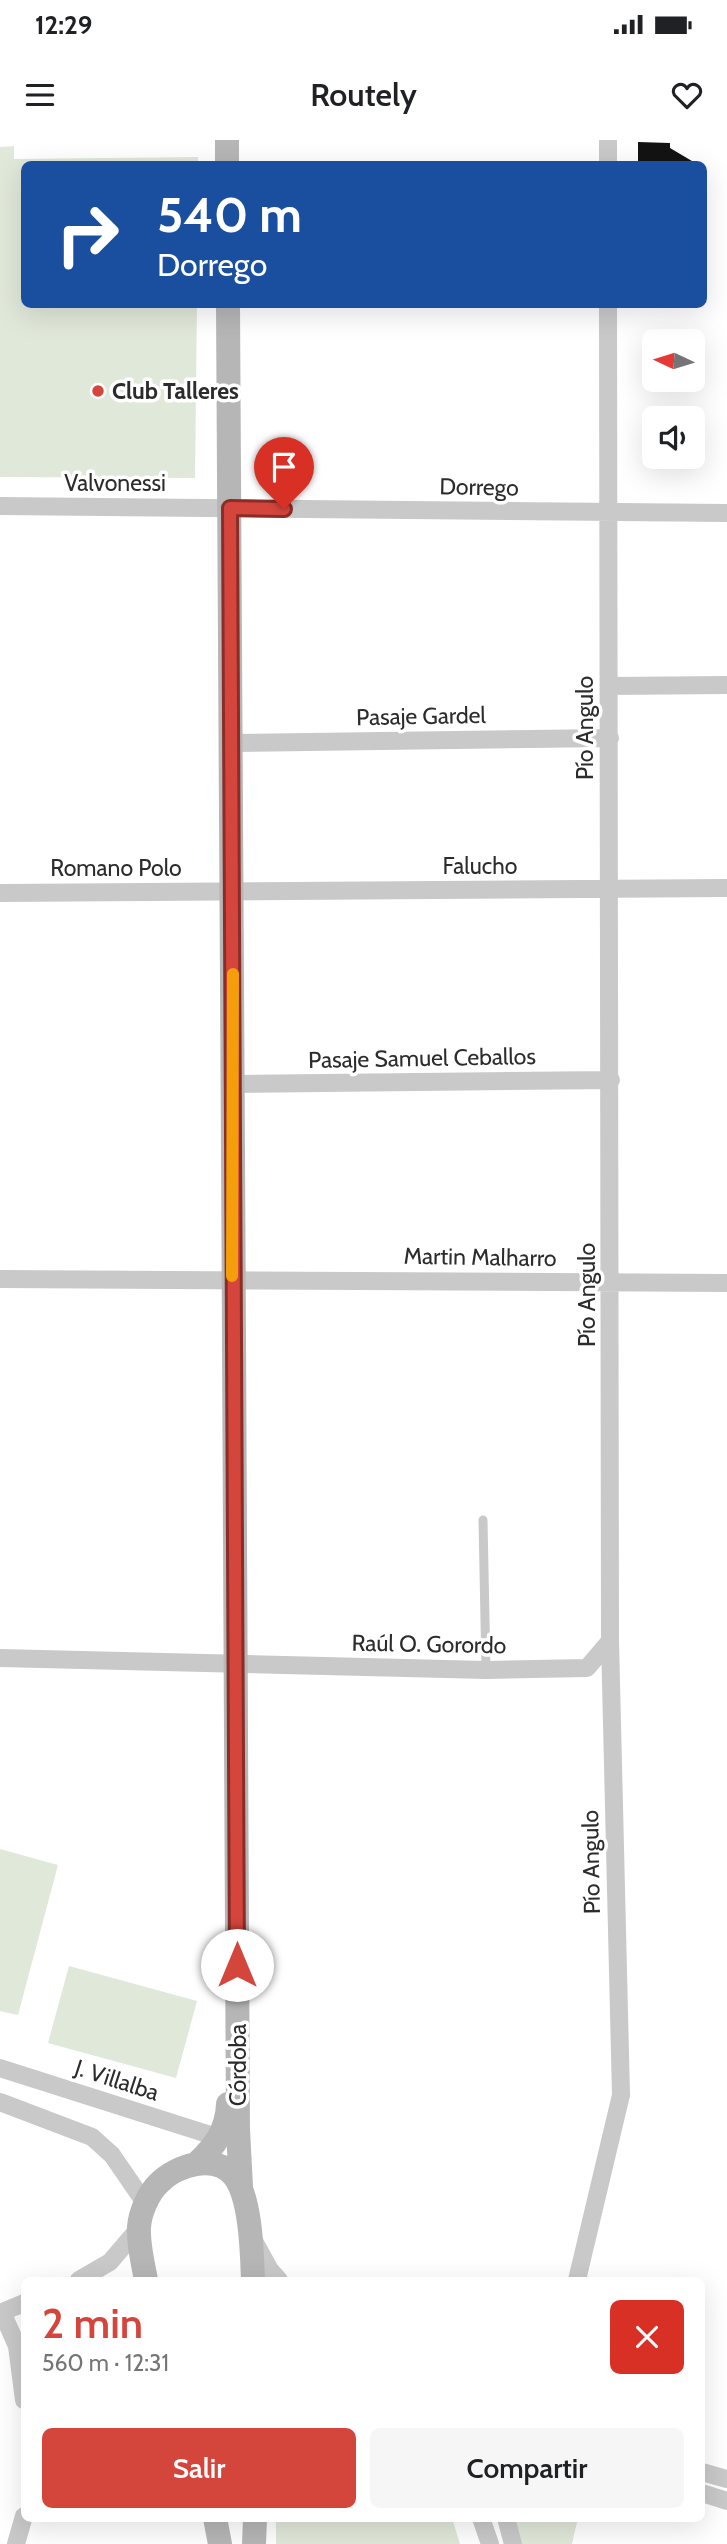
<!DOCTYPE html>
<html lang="es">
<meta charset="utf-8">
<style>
:root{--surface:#fff;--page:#f6f6f6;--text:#202124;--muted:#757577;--accent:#d4453c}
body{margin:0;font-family:Cabin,sans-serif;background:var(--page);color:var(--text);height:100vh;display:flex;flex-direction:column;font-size:26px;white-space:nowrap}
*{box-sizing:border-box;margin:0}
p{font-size:23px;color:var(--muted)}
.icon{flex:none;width:38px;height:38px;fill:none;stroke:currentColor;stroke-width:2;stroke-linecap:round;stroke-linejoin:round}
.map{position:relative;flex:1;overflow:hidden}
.details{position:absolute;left:21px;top:2137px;width:684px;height:245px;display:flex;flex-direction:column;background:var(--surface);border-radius:10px;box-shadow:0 7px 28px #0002}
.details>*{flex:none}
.banner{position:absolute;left:21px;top:21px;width:686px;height:147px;border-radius:10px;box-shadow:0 7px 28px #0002;background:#1a4fa0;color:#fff;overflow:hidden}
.needle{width:46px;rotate:274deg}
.fabs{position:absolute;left:642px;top:189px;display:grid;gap:14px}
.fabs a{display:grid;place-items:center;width:63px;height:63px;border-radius:10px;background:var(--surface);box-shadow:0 7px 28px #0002;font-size:35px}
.pin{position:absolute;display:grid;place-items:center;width:60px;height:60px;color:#fff;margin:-72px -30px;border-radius:50% 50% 50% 0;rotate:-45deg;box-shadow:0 0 7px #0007}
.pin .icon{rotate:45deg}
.me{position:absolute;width:77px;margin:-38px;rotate:0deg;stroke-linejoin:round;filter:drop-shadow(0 0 5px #0008)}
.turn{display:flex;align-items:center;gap:24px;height:147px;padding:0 21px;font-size:32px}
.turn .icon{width:91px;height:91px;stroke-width:2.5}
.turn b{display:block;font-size:49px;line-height:60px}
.round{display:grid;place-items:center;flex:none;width:74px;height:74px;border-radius:10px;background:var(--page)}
.head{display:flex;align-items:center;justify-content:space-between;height:119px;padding:0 21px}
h1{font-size:42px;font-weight:600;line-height:52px;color:var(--accent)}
.cta{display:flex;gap:14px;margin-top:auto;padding:14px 21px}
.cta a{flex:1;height:80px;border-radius:10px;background:var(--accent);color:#fff;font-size:28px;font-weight:600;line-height:80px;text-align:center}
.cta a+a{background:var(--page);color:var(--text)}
.status{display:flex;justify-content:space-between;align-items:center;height:49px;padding:0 35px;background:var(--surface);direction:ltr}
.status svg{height:19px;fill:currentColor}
header{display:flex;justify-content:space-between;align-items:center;height:91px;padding:0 21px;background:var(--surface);font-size:32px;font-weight:600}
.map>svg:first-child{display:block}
</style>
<div class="status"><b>12:29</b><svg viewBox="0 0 49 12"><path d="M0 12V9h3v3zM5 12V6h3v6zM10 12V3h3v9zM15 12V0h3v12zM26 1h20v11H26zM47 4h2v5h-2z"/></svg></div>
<header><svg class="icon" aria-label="menu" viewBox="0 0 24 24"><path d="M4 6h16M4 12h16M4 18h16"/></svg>Routely<svg class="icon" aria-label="heart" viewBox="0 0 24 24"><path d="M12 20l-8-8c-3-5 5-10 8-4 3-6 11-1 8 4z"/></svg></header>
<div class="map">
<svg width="727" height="2404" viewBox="0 0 727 2404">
<rect width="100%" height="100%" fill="#fff"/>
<path fill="#e0e8da" d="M14 6V19L198 17V24H24V164L197 165 195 338 0 337V7Z
M0 1709 58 1725 18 1875 0 1871Z
M69 1826 197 1861 176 1938 48 1903Z
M276 2378H452L460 2404H276Z
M512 2378H578L572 2404H517Z"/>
<path fill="#131313" d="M638 2 670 3V8L697 24H638Z"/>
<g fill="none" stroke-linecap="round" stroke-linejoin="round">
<path stroke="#c9c9c9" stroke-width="9" d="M483 1380 486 1530"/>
<path stroke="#c9c9c9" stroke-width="18" d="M608 0V24
M0 366 727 373
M609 546 727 545
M232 603 610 598
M0 753 727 748
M233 944 611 940
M0 1139 727 1143
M0 1518 486 1530 587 1528 610 1501
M0 1928 220 1998
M0 1962 92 1997 112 2015 145 2063
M253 2099 270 2130 279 2140
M79 2140 110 2122 139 2088
M577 2140 621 1955 610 1501 608 164
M2 2172 17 2206 24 2260
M0 2173 24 2163
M702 2332 727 2339
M702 2353 727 2361
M481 2378 490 2404
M506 2378 513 2404
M16 2404 24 2376"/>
<path stroke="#b6b6b6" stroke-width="24" d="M227 0V24
M228 164C233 773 234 1381 238 1990L241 2047
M197 2023C215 2006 227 1990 228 1964
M146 2140C143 2124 138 2104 139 2087 140 2073 148 2054 158 2044 176 2025 215 2013 234 2036 251 2058 252 2113 253 2140
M215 2378 220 2404
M254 2404 255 2378"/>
</g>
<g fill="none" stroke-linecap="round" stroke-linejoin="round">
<g stroke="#8a2d27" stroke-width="18">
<path id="route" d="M237 1825 230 368 284 369"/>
</g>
<use href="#route" stroke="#d4453c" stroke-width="12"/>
<path stroke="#f59e0b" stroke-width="12" d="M232 1136 233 834"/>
</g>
<circle fill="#d4453c" stroke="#fff" stroke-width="2.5" cx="98" cy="251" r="7"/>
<g text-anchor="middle" stroke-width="7" stroke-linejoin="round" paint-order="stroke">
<g font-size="23" font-weight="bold" fill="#2c2c2c" stroke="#fff" text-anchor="start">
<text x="112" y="259">Club Talleres</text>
</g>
<g font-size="23" fill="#2c2c2c" stroke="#fff">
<text x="115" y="351">Valvonessi</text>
<text transform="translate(479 347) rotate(1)" y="8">Dorrego</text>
<text transform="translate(421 576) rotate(-1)" y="8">Pasaje Gardel</text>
<text transform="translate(585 588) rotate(-90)" y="8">Pío Angulo</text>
<text x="480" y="734">Falucho</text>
<text x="116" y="736">Romano Polo</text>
<text transform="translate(422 918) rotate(-1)" y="8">Pasaje Samuel Ceballos</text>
<text transform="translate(480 1117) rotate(1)" y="8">Martin Malharro</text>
<text transform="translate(587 1155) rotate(-90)" y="8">Pío Angulo</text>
<text transform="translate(429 1504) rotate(1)" y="8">Raúl O. Gorordo</text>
<text transform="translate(591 1722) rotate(-91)" y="8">Pío Angulo</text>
<text transform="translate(238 1925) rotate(-90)" y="8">Córdoba</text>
<text transform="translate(117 1940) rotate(18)" y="8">J. Villalba</text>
</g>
</g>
</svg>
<div class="fabs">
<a><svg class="needle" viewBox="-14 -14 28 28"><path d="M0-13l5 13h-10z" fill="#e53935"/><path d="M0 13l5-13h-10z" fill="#757577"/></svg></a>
<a><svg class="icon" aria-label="sound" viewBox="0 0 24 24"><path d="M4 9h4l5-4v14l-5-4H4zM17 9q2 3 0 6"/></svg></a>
</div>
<div class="pin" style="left:284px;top:369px;background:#d93025"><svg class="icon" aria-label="arrive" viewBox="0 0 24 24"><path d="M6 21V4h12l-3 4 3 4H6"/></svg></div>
<svg class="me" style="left:237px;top:1825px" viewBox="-20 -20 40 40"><circle r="19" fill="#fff"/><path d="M0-13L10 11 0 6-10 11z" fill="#d4453c"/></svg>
<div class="banner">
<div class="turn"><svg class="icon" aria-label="right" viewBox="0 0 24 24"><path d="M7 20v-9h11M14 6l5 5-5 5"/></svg><div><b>540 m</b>Dorrego</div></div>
</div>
<section class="details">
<div class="head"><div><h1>2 min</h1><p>560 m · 12:31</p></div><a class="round" style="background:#d93025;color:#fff"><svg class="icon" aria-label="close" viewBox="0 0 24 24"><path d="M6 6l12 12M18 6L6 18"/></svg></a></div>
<div class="cta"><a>Salir</a><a>Compartir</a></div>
</section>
</div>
